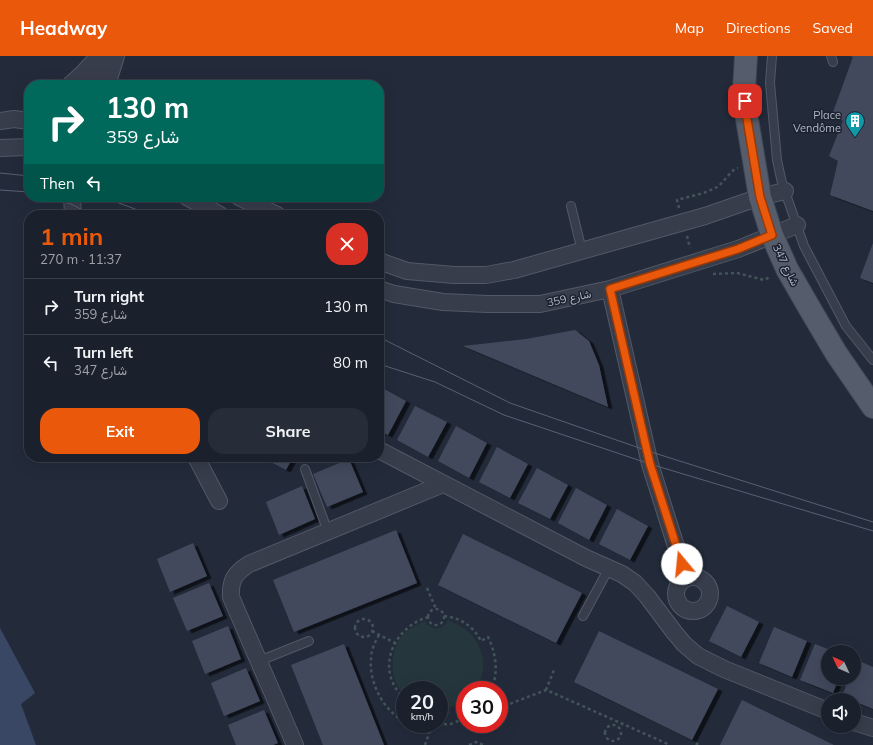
<!DOCTYPE html>
<meta charset="utf-8">
<style>
:root{--surface:#1a202c;--page:#272d38;--text:#f1f3f6;--muted:#9fa3a9;--line:#383e48;--accent:#ea580c}
body{margin:0;font-family:Mulish,Vazirmatn,sans-serif;background:var(--page);color:var(--text);height:100vh;display:flex;flex-direction:column;font-size:15px;white-space:nowrap}
*{box-sizing:border-box;margin:0}
p{font-size:13px;color:var(--muted)}
.icon{flex:none;width:22px;height:22px;fill:none;stroke:currentColor;stroke-width:2;stroke-linecap:round;stroke-linejoin:round}
.map{position:relative;flex:1;overflow:hidden}
.side{position:absolute;left:24px;top:154px;width:360px;height:252px;display:flex;flex-direction:column;background:var(--surface);border-radius:16px;box-shadow:0 4px 16px #0002,0 0 0 1px var(--line)}
.side>*{flex:none}
.banner{position:absolute;left:24px;top:24px;width:360px;height:122px;border-radius:16px;box-shadow:0 4px 16px #0002,0 0 0 1px var(--line);background:#00695c;color:#fff;overflow:hidden}
.needle{width:26px;rotate:314deg}
.controls{position:absolute;left:821px;top:589px;display:grid;gap:8px}
.controls a{display:grid;place-items:center;width:40px;height:40px;border-radius:50%;background:var(--surface);box-shadow:0 4px 16px #0002,0 0 0 1px var(--line);font-size:20px}
.speed{position:absolute;left:396px;top:625px;display:flex;gap:8px;font-size:20px;font-weight:700;text-align:center}
.speed>*{display:grid;place-content:center;width:52px;height:52px;border-radius:50%;background:var(--surface);box-shadow:0 4px 16px #0002,0 0 0 1px var(--line);line-height:1}
.speed small{font-size:10px;font-weight:400}
.speed .limit{border:6px solid #d22;background:#fff;color:#111}
.pin{position:absolute;display:grid;place-items:center;width:34px;height:34px;color:#fff;margin:-17px;border-radius:8px;box-shadow:0 2px 6px #0006}
.me{position:absolute;width:44px;margin:-22px;rotate:343deg;stroke-linejoin:round;filter:drop-shadow(0 0 3px #0008)}
.turn{display:flex;align-items:center;gap:14px;height:84px;padding:0 16px;font-size:18px}
.turn .icon{width:52px;height:52px;stroke-width:2.5}
.turn b{display:block;font-size:28px;line-height:34px}
.then{display:flex;align-items:center;height:38px;padding:0 16px;background:#0003;gap:8px;font-size:15px}
.round{display:grid;place-items:center;flex:none;width:42px;height:42px;border-radius:16px;background:var(--page)}
.headline{display:flex;align-items:center;justify-content:space-between;height:68px;padding:0 16px}
h1{font-size:24px;font-weight:700;line-height:30px;color:var(--accent)}
.action{display:flex;gap:8px;margin-top:auto;padding:8px 16px}
.action a{flex:1;height:46px;border-radius:16px;background:var(--accent);color:#fff;font-size:16px;font-weight:700;line-height:46px;text-align:center}
.action a+a{background:var(--page);color:var(--text)}
ul{padding:0;list-style:none}
li{display:flex;align-items:center;gap:12px;height:56px;padding:0 16px;border-top:1px solid var(--line)}
li div{flex:1}
li b{display:block;font-size:15px}
li em{font-style:normal}
header{display:flex;align-items:center;gap:24px;box-sizing:border-box;height:56px;padding:0 20px;background:var(--accent);color:#fff}
header strong{font-size:19px}
nav{display:flex;gap:22px;margin-inline-start:auto;font-size:14px}
.map>svg:first-child{display:block}
</style>
<header>
<strong>Headway</strong>
<nav><a>Map</a><a>Directions</a><a>Saved</a></nav>
</header>
<div class="map">
<svg width="873" height="689" viewBox="0 0 873 689">
<defs>
<filter id="shadow"><feDropShadow dx="4.5" dy="2.5" stdDeviation="0" flood-color="#0009"/></filter>
</defs>
<rect width="100%" height="100%" fill="#232b3b"/>
<path fill="#25373c" d="M448 564C454 567 460 570 465 573 484 587 489 615 475 634H465V643L450 652 446 647 439 645V634H405V639C389 625 389 596 402 580 408 573 416 569 425 565 431 575 443 575 448 564Z"/>
<path fill="#394664" d="M0 572 35 637 21 648 36 689H0Z"/>
<path fill="#424a5d" filter="url(#shadow)" d="M850 0H873V155L830 139 838 105 829 100 843 65 832 59 853 1Z
M873 187V227L860 222Z
M575 274 589 285 599 309 608 351 463 290 526 283Z
M379 330 406 345 388 379 379 375Z
M415 350 447 366 428 401 397 384Z
M456 370 487 387 469 422 438 405Z
M497 391 528 408 510 442 479 426Z
M261 401H293L286 414Z
M349 403 363 436 327 451 313 418Z
M537 412 568 429 550 463 518 447Z
M302 430 315 463 279 479 266 446Z
M576 432 607 449 589 484 558 467Z
M617 453 648 470 630 504 599 488Z
M396 474 417 527 294 576 273 524Z
M463 478 582 537 556 587 438 529Z
M193 487 207 520 170 536 157 503Z
M209 527 223 560 187 575 173 542Z
M727 550 759 566 741 601 709 585Z
M228 570 241 603 205 618 192 585Z
M774 571 807 585 792 621 759 607Z
M599 575 718 633 692 684 574 626Z
M344 588 384 689H323L291 609Z
M815 588 835 596H828V622H839L833 637 800 624Z
M857 604 873 611V653L854 645V644L842 640 849 622H854V611Z
M246 612 260 645 224 660 211 627Z
M742 644 834 689H720Z
M264 654 278 687 273 689H236L228 669Z"/>
<g fill="none" stroke-linecap="round" stroke-linejoin="round">
<g stroke="#525866" stroke-width="10">
<path id="lane" d="M772 0 770 27 777 104 782 127 804 190 846 270 873 304
M831 0 833 6
M571 150 582 195
M305 413 328 476
M583 560 609 512
M259 605 309 585"/>
</g>
<g stroke="#525866" stroke-width="18">
<path id="street" d="M70 29 84 16 99 0
M93 29 103 0
M107 29 116 0
M0 65 14 63 29 65
M0 92 29 91
M72 141 73 159
M187 141 220 159
M239 141 277 159
M379 205 407 215 454 219H486L514 214 705 160 760 141 785 135
M379 233 394 238 443 246 487 248H540L610 233 738 193 797 169
M610 233 650 408 686 522
M379 394 586 502 622 518 635 527 647 540 674 576 684 588 698 600 724 613 828 655
M196 401 219 445
M676 538a17 17 0 1 1 34 0a17 17 0 1 1-34 0Z
M854 666 873 672
M295 689 231 541C230 524 235 517 249 508L443 428"/>
</g>
<g stroke="#404654" stroke-width="24">
<path id="primary" d="M746 0 744 34 746 57 760 141 772 179 787 213 810 253 836 297 873 351"/>
</g>
<path stroke="#435459" stroke-width="2.5" stroke-dasharray="3 3" stroke-linecap="butt" d="M679 152 677 144C690 140 705 138 717 131 725 126 730 114 738 112
M687 180 690 192
M713 218 737 217 764 224 770 221
M427 532 436 553
M428 561a8 8 0 1 1 16 0a8 8 0 1 1-16 0Z
M444 560C461 562 473 570 481 585L488 581C496 597 499 617 491 634
M355 572a9 9 0 1 1 18 0a9 9 0 1 1-18 0Z
M372 575 395 587
M379 579C375 586 371 594 371 603 369 627 383 654 405 666
M546 634 554 614
M405 643C374 615 392 572 428 561
M439 648C450 650 450 662 439 664
M499 652 546 634 551 636 670 689
M409 668 428 677
M605 677a8 8 0 1 1 16 0a8 8 0 1 1-16 0Z
M432 669 451 668 465 662
M425 689 432 669
M469 689 476 686 484 689
M696 689 698 687"/>
<use href="#lane" stroke="#373d4b" stroke-width="8"/>
<use href="#street" stroke="#373d4b" stroke-width="16"/>
<use href="#primary" stroke="#555c6b" stroke-width="22"/>
<path stroke="#596072" stroke-width="1" d="M0 117 29 120
M0 134 29 136
M47 141 71 148 92 159
M103 141 151 159
M379 281 510 347 648 395 873 466
M379 308 435 326 504 359 650 408 873 475"/>
</g>
<g fill="none" stroke-linecap="round" stroke-linejoin="round">
<g stroke="#983908" stroke-width="10">
<path id="route" d="M682 508 650 408 610 233 738 193 772 179 760 141 746 57 745 45"/>
</g>
<use href="#route" stroke="#ea580c" stroke-width="7"/>
</g>
<defs>
<g id="building-pin" transform="scale(1)"><path d="M0 17L-7.5 6A9.5 9.5 0 1 1 7.5 6Z" fill="#0f9aa8" stroke="#1c2230"/><path d="M-4-6H4V6H1V3H-1V6H-4ZM-2.5-4.3h1.7v1.8h-1.7ZM.8-4.3h1.7v1.8H.8ZM-2.5-1h1.7V.8h-1.7ZM.8-1h1.7V.8H.8Z" fill="#fff"/></g>
</defs>
<g fill-rule="evenodd">
<use href="#building-pin" x="855" y="65"/>
</g>
<g text-anchor="middle" stroke-width="3" stroke-linejoin="round" paint-order="stroke">
<g font-size="11" fill="#b2b8c7" stroke="#1c2230" text-anchor="end">
<text x="841" y="63">Place<tspan x="841" dy="13">Vendôme</tspan></text>
</g>
<g font-size="11" fill="#b2b8c7" stroke="#1c2230">
<text transform="translate(786 209) rotate(64)" y="4">شارع 347</text>
<text transform="translate(569 242) rotate(-12)" y="4">شارع 359</text>
</g>
</g>
</svg>
<div class="controls">
<a><svg class="needle" viewBox="-14 -14 28 28"><path d="M0-13l5 13h-10z" fill="#e53935"/><path d="M0 13l5-13h-10z" fill="#9fa3a9"/></svg></a>
<a><svg class="icon" aria-label="sound" viewBox="0 0 24 24"><path d="M4 9h4l5-4v14l-5-4H4zM17 9q2 3 0 6"/></svg></a>
</div>
<div class="speed"><div>20<small>km/h</small></div><div class="limit">30</div></div>
<div class="pin" style="left:745px;top:45px;background:#d93025"><svg class="icon" aria-label="arrive" viewBox="0 0 24 24"><path d="M6 21V4h12l-3 4 3 4H6"/></svg></div>
<svg class="me" style="left:682px;top:508px" viewBox="-20 -20 40 40"><circle r="19" fill="#fff"/><path d="M0-13L10 11 0 6-10 11z" fill="#ea580c"/></svg>
<div class="banner">
<div class="turn"><svg class="icon" aria-label="right" viewBox="0 0 24 24"><path d="M7 20v-9h11M14 6l5 5-5 5"/></svg><div><b>130 m</b>شارع 359</div></div>
<div class="then">Then<svg class="icon" aria-label="left" viewBox="0 0 24 24"><path d="M17 20v-9H6M10 6l-5 5 5 5"/></svg></div>
</div>
<section class="side">
<div class="headline"><div><h1>1 min</h1><p>270 m · 11:37</p></div><a class="round" style="background:#d93025;color:#fff"><svg class="icon" aria-label="close" viewBox="0 0 24 24"><path d="M6 6l12 12M18 6L6 18"/></svg></a></div>
<ul>
<li><svg class="icon" aria-label="right" viewBox="0 0 24 24"><path d="M7 20v-9h11M14 6l5 5-5 5"/></svg><div><b>Turn right</b><p>شارع 359</p></div><em>130 m</em></li>
<li><svg class="icon" aria-label="left" viewBox="0 0 24 24"><path d="M17 20v-9H6M10 6l-5 5 5 5"/></svg><div><b>Turn left</b><p>شارع 347</p></div><em>80 m</em></li>
</ul>
<div class="action"><a>Exit</a><a>Share</a></div>
</section>
</div>
